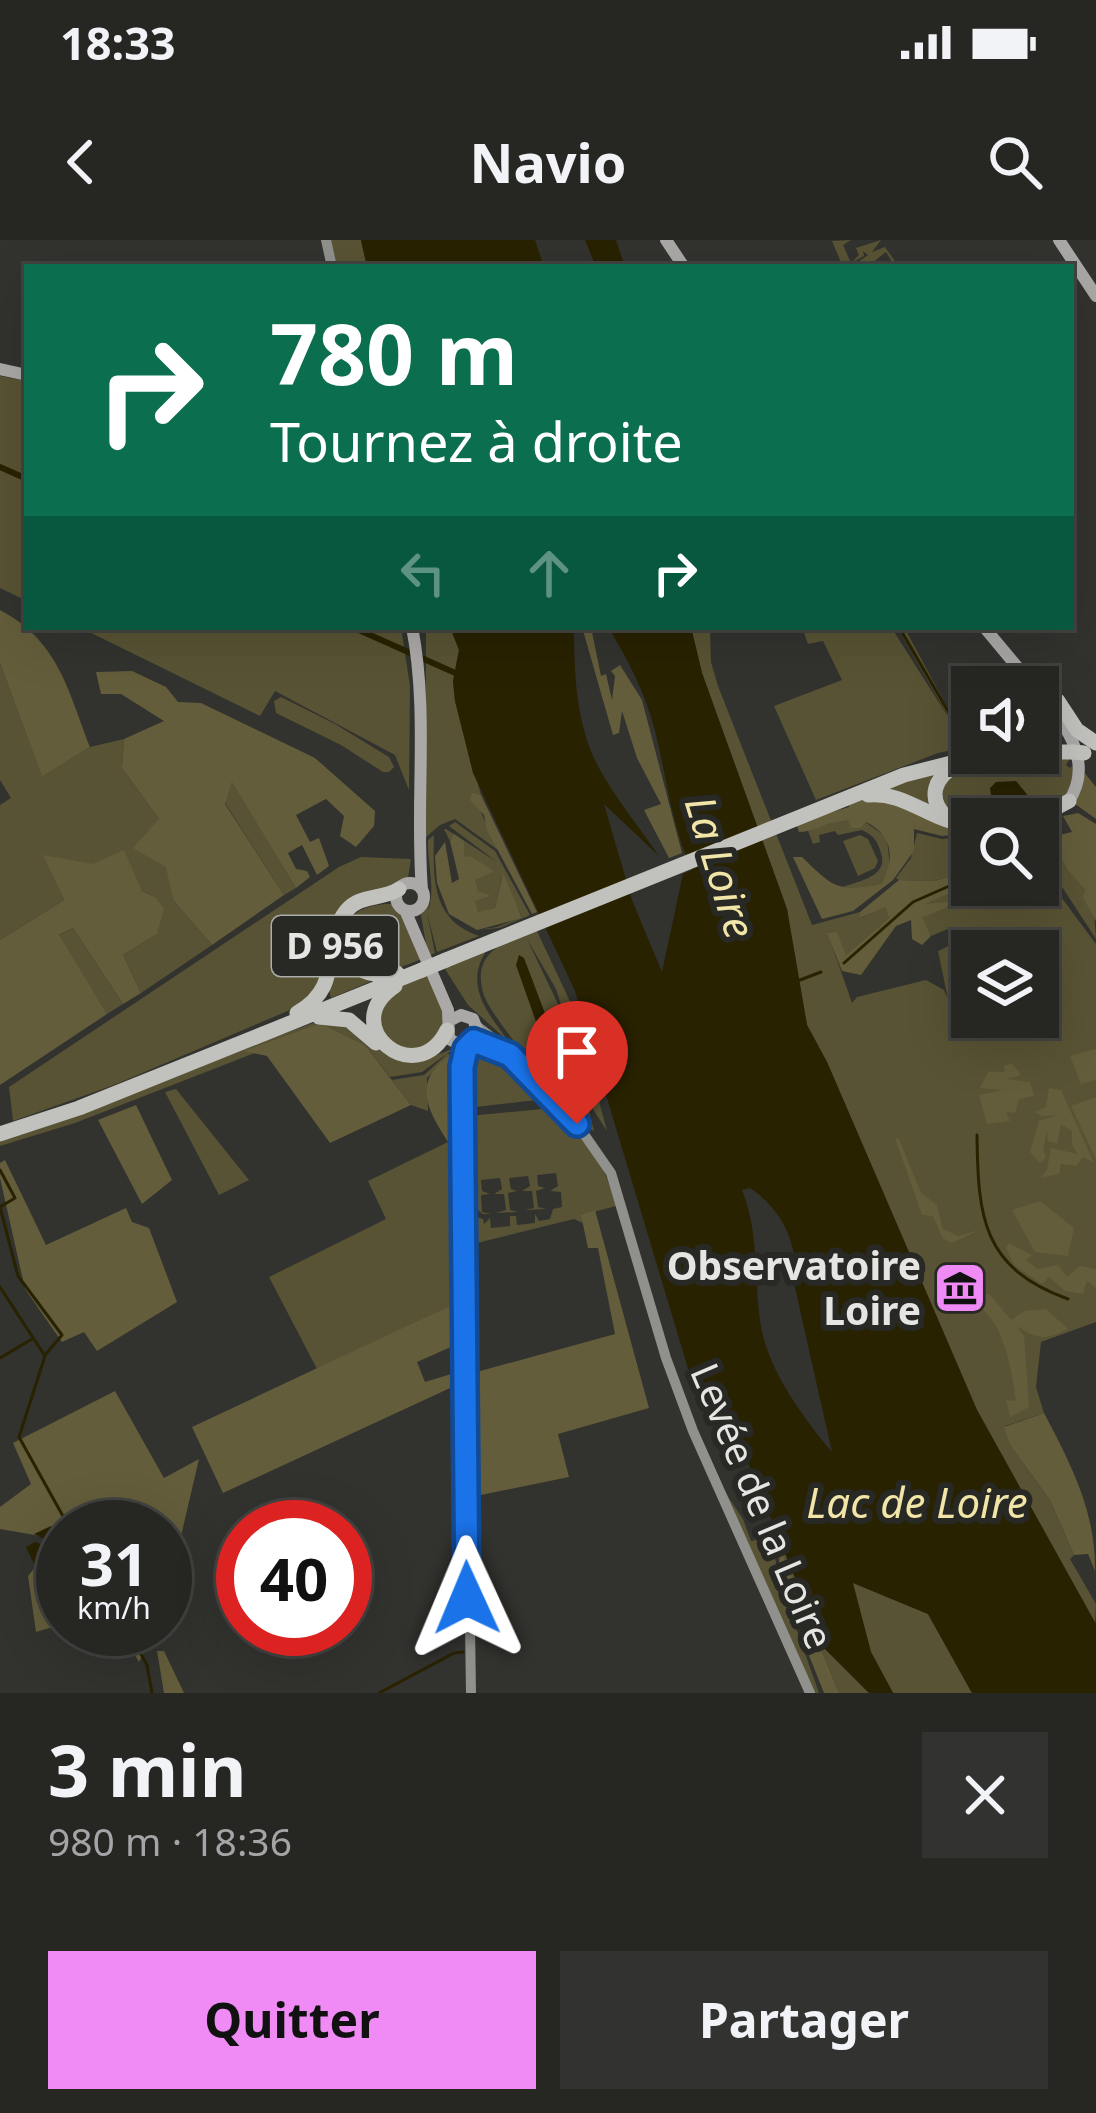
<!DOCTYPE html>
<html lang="fr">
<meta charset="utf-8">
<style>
:root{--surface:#262623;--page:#323230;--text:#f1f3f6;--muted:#a4a5a6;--line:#424341;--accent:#f08bf6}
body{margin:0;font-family:"Noto Sans",sans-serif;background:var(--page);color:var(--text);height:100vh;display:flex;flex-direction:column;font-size:45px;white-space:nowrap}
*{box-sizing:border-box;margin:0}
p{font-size:39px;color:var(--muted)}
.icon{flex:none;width:66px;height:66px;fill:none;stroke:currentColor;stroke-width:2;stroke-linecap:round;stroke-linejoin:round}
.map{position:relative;height:1453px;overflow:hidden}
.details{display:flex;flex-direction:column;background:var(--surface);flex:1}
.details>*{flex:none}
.banner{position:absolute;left:24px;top:24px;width:1050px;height:366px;border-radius:0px;box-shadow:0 12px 48px #0002,0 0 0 3px var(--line);background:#0b6e4f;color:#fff;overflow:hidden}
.buttons{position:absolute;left:951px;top:426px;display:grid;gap:24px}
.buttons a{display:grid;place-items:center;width:108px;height:108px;border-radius:0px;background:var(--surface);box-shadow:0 12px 48px #0002,0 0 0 3px var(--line);font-size:60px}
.speed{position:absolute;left:36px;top:1260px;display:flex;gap:24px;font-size:60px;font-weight:700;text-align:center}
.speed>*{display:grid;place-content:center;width:156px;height:156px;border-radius:50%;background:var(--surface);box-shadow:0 12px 48px #0002,0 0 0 3px var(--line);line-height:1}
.speed small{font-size:30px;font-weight:400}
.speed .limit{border:18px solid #d22;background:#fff;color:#111}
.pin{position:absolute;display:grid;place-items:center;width:102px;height:102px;color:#fff;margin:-123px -51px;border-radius:50% 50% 50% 0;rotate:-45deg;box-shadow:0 0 12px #0007}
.pin .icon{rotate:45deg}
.me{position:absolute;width:132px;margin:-66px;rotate:359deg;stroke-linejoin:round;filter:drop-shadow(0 0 9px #0008)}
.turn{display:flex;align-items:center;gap:42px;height:252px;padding:0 48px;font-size:54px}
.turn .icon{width:156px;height:156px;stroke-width:2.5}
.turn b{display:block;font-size:84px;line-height:102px}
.lanes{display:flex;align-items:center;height:114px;padding:0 48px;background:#0003;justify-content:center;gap:60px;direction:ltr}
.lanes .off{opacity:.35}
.round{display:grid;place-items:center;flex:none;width:126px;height:126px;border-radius:0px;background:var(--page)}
.overview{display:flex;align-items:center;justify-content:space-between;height:204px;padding:0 48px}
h1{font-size:72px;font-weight:700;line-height:90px}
.primary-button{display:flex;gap:24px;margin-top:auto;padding:24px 48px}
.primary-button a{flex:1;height:138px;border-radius:0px;background:var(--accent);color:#111;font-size:48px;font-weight:700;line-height:138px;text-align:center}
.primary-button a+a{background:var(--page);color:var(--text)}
.status{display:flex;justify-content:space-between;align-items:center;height:84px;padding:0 60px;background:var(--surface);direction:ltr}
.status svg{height:33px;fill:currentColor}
header{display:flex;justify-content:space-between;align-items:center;height:156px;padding:0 48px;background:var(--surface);font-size:54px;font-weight:700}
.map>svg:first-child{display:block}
</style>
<div class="status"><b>18:33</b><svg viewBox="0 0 49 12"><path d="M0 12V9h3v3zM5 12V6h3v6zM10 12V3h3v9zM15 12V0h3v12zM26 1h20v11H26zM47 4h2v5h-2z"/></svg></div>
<header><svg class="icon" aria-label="back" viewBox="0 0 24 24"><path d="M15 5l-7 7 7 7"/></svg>Navio<svg class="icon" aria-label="search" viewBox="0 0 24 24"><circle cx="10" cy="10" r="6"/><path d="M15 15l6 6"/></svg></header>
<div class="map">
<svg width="1096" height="1453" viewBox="0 0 1096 1453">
<rect width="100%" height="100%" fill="#32322f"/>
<path fill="#585334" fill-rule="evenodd" d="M330 0H361L367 27H337Z
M851 0 843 5 851 23 859 15 856 8 881 0 872 12 885 7 899 27 894 24 885 27 892 22 886 12 867 27H851L868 15 863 11 864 16 843 27 832 1Z
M0 136 27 141V361L0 348Z
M79 387H401L410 446 409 550 395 515 275 451 260 476Z
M426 387H450L459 410 453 441 455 461 481 555 472 552 498 610 455 579 440 585 425 598Z
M691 387H710L711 422 718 446 812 685 860 672 861 678 885 666 889 678 845 716 828 694 852 763 857 757 926 740 944 750 948 759 938 711 955 703 950 688 931 696 923 677 948 663 923 666 928 660 972 643 976 647 1038 645V626L1096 704V1082L1041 1102 1036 1147 1044 1173 1005 1186 1010 1205 1050 1260 1074 1315 1070 1319 1096 1364 1095 1383 977 1170 827 822 807 785 787 669 702 433ZM972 711H1038V777H972Z
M802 387H891L952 483 897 387H904L955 482 972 479V506L938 513 816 560 774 466 842 440 823 401 808 404Z
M0 423 42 535 90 507 124 499 122 528 159 579 173 660 212 705 141 753 123 715 157 694 155 657 142 651 132 635 44 616 64 660 0 700V565L11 558 0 540Z
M281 457 335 484 389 517 394 527 389 532H383L341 505 276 473 274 461Z
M1070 518 1066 525 1070 528 1075 523 1071 550 1056 565 959 580 942 569 940 541C973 514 1029 518 1070 518Z
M945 527 935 568 883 551Z
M232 541 296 648 284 655 225 563Z
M841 580 865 582 887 597 890 628 882 643 855 650 840 648C858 641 889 637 881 613 877 600 874 596 862 590L838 595 835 591 819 595 820 602 813 604 808 591Z
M455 582 495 611 530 675 499 688 477 690 497 687 522 677 502 636 495 668 478 673 474 661 488 657 478 651 476 640 492 631 463 618 454 595 450 601 444 589H446L497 622 449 586Z
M917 593 942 599 972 596V630L934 641 899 640 896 638 911 618Z
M434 595C433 637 431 680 479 696L437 712 427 673 435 713 428 716 421 675 428 654 425 648 430 654 428 670C436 650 427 622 428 600Z
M860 595 868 599 878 621 875 628 858 636 843 601Z
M1054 606 1068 631 1087 650 1082 656 1094 673 1096 699 1038 610Z
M361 617 411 619 408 638 386 650 351 659 325 733 304 764 114 845 13 881 9 847 339 627Z
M391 664 407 677 422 719 393 730H363C358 722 350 712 347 703 335 675 369 663 391 664Z
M73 688 123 764 107 774 58 696Z
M536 689 575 772 607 891 593 869 556 749 527 699 558 764 553 771 558 786H563L560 794 571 801 594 891C576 881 497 784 486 760 482 752 480 742 481 732 485 710 503 704 521 695L525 698 523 695Z
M340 696 341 708 379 738 331 758 328 747Z
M487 710C463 745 488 773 509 802L468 765 443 726Z
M426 733 447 777 437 803 406 813 380 792C381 750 391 752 426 733Z
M324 779 362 790 381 811 408 822 421 821 455 808 422 832 390 837 365 805 320 783 246 810 257 812 75 883 0 906V897Z
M473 810C505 814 583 892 599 921 607 935 611 951 616 966L582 975 583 983 574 979 473 1004 468 1018 470 975 483 979 484 984 490 978 491 988 510 986V976H516L517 985 535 983V974L539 981 550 979 553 969 562 967 561 952 550 951 558 946 556 933 537 935 538 946 545 948 536 951 538 967 546 969 524 970 534 968 532 951H522L530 946 528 936 509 938 511 949 517 951 508 953 510 970 518 972 496 973 506 970 504 954H494L502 949 500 938 481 940 482 951 490 954 481 955 482 972 491 974H483L468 963V876L543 869 544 866 537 860 467 868C465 850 461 826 473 810Z
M447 814 456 815H452L427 838 428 871 411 865 392 840 424 835Z
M176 849 249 940 219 955 165 852Z
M448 902 459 911 460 1061 317 1129 269 1037 386 979 368 941Z
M721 1246 743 1279 751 1301H754V1293L764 1313 774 1310 778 1337 819 1453H814Z
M777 1295 824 1408 869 1453H839L783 1315 779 1320 782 1340 780 1335Z
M851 1342 928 1374 972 1453H893L871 1412Z"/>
<path fill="#635d3b" d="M0 370C58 401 67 447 90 507L42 536 0 423Z
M582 387H591L601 436 606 434 612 460 615 436 611 431 620 425 642 460 682 613 669 618 644 570 661 564 637 518 622 471 619 493 613 495Z
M132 431 166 447 178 462 201 463 315 518 375 571 374 586 356 607 340 596 344 576 326 559 296 575 310 602 319 598 329 626 317 635 302 605 288 613 296 629 307 631 310 637 296 648 232 542 225 564 284 655 212 705 173 660 166 627 133 608 159 579 122 528 124 499 164 481 121 454H101L96 432Z
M1083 531 1096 547V579L1075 564Z
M472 552 481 555 537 672 532 674 487 590 484 575 470 560Z
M884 555 966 594 942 596 914 589V611L893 640 853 671 822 679 793 617H802C833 647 839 654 882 643 895 618 893 595 866 582L860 588H851L849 581C832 579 817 592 799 592L796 583 849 567 848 563Z
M1078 573 1096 584V681L1082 656 1086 650 1068 631 1054 606 1038 609V600L1072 592 1063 576Z
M454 594 464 601V617L470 616 494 631 476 640 478 651 491 656 475 661 478 672 495 668 503 633 522 678 477 690 449 674 437 643 435 616 445 602 452 643 459 639 450 601Z
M124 610 142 651 155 657 164 669 157 694 123 715 141 753 123 764 73 688 59 695 107 774 0 845V700L64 660 43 615 93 624Z
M972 630V643L925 664 949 662 946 668 923 677 931 696 922 705 912 699 911 680 896 686 861 735 842 731 827 693 837 692 846 715 889 678 885 667 860 678V672L899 640 934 641Z
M320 783 365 805 411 865 330 903 267 816 243 811Z
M1096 809V840L1081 844 1070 816Z
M452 814 456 815 459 911H454C432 877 406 843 452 814Z
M1012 823 1021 835 1006 839 1030 842 1034 856 1019 859 1015 873 1006 872 1010 881 987 884 979 855 1003 850 980 848 988 832H1005L1004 826Z
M1049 848 1061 850 1094 923 1083 917 1076 926 1061 924 1059 934 1040 938 1047 930 1051 908 1078 914 1072 905V891L1061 884 1057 904 1048 901 1047 891 1043 909 1046 918 1040 923 1030 912 1039 881 1058 875 1042 876 1035 872 1046 867Z
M1096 857V919L1071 866Z
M136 865 172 940 142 964 98 880Z
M895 898 899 899 921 953 937 965 943 989 958 996 979 990 952 1003 943 999 933 976 922 975Z
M5 920 46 1005 126 968 132 982 149 988 177 1062 97 1111 84 1092 62 1102 25 1049 0 938V923Z
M1040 961 1074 988 1068 1016 1035 1012 1012 970Z
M595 970 649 1168 558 1194 569 1237 471 1257 473 1133 615 1094 598 1008H588L581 975Z
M1009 1003 1032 1015 1026 1020 1038 1029 1058 1025 1067 1037 1080 1026 1096 1029V1048L1087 1041 1083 1054 1065 1051 1049 1037 1042 1044 1014 1025 1006 1008Z
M970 1046 991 1056 1011 1080 1025 1071 1046 1069 1068 1089C1045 1100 1038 1100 1017 1086L1024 1096 1029 1167 1010 1177 1006 1160 1016 1161C1012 1136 1008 1108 996 1086 988 1071 972 1064 970 1046Z
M460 1061 453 1106 417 1122 425 1142 461 1131V1143L223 1253 192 1187Z
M115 1151 164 1238 199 1219 175 1322 179 1352 165 1364V1287H63V1384L36 1392 28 1336 58 1299 0 1289V1267L31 1244 13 1203Z
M1044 1173C1071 1224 1096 1272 1095 1331L1088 1314 1074 1315 1050 1260 1010 1205 1004 1187Z
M783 1315 839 1453H824L808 1413 802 1379 783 1344 779 1320Z
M69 1389H156L139 1422 122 1392 79 1410Z
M157 1411H164L184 1453H164Z"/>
<path fill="#282201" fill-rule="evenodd" d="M361 0H535L544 27H367Z
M585 0H616L625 27H596Z
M450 387H574C574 434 576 486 599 528 616 559 639 587 659 616L604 564 632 660 662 732 683 634 692 630C671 585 667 538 655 491 646 455 628 419 608 387H691L702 433 787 669 807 785 827 822 977 1170 1096 1384V1453H972L928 1374 853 1343 871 1412 893 1453H869L824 1408 748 1223 719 1179 695 1152 575 751 473 533 455 461 453 441 459 410ZM750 948C782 969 800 1006 794 1043L832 1212C802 1176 767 1129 760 1081 754 1037 759 991 742 950Z
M1016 541 1030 558 999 560 991 555 990 548 996 542Z
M519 715 524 718 565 826 561 835 553 830 516 725Z
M51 1286 63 1305V1319L37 1330 26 1307 35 1302 43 1305 48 1316 54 1315 49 1301 34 1294Z"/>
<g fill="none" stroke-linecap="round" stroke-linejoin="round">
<path stroke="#282201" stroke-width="3" d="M899 387 953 480
M844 723 913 662 972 636
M800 740 821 732
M977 895C978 977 982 1028 1068 1059
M0 930 15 958 0 967 18 1036 62 1095 46 1114
M0 1047 45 1116 19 1197 69 1287
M0 1118 32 1099
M127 1389 147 1425 152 1453
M379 1453 454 1413 463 1412"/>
<path stroke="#282201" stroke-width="6" d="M0 227 27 239
M352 387 462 436"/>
<path stroke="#90908d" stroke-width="10" d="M326 0 332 27
M478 787 499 803 577 884 611 933 666 1118 693 1191 810 1453
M463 903 471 1453
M463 910 462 827 470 804"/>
<path stroke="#aaa9a7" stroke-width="12" d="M666 0 684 27
M1059 0 1096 56
M0 129 27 135
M412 387C429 473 415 563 422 650
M984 387 1034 447
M1038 452C1064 482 1095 521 1069 561
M396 657a14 14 0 1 1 28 0a14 14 0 1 1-28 0Z
M405 670 448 770 449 799 462 806 474 801 478 792 473 779 461 775 449 781"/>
<path stroke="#c1c1bd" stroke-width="15" d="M1038 495 1045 485 1049 464 1058 461 1077 490 1096 503
M1038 512H1073
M868 555C908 551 933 585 972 584
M946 577C927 558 934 537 957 525
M1006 579 1043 575 1069 561
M342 697C344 728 368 739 397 733
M446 720 904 535 967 519 1019 513
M395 746C335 786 417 852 447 790
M297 773C346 745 319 706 346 671 360 654 382 660 399 649
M319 777 349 780 376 803
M0 894 79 868 422 730"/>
<path stroke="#c1c1bd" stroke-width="15" d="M1073 512 1084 513
M422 730 446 720"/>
</g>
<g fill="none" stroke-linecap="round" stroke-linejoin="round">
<g stroke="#114b97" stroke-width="30">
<path id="route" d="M467 1358 462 827 466 809 474 801 510 815 577 884"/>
</g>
<use href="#route" stroke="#1a73e8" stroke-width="21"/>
</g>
<defs>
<g id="museum-square" transform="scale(2.7)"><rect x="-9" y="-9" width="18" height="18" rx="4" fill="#f08bf6" stroke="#282825"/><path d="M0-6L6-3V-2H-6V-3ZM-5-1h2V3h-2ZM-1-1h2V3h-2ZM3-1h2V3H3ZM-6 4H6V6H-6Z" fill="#111"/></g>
</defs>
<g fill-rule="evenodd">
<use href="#museum-square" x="960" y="1048"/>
</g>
<g text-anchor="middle" stroke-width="12" stroke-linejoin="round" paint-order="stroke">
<rect fill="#282825" stroke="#acacaa" stroke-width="3" x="272" y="676" width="126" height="60" rx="9"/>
<g font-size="36" font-weight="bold" fill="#e5e5e3">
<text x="335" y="719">D 956</text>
</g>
<g font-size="39" font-weight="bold" fill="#e5e5e3" stroke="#282825" text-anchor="end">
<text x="921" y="1040">Observatoire<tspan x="921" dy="45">Loire</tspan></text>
</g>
<g font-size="39" fill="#e5e5e3" stroke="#282825">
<text transform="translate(762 1266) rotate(67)" y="14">Levée de la Loire</text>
</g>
<g font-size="42" font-style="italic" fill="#f1e5a7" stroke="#282825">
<text transform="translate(720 627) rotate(73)" y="15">La Loire</text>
<text x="917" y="1278">Lac de Loire</text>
</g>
</g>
</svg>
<div class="buttons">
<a><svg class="icon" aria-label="sound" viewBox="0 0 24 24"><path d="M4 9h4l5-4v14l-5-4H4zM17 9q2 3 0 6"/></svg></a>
<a><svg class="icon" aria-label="search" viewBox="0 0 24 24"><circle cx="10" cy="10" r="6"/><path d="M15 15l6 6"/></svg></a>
<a><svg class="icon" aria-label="layers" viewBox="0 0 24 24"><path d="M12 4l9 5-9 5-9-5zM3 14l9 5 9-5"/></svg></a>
</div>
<div class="speed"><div>31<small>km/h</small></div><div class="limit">40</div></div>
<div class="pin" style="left:577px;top:884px;background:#d93025"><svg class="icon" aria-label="arrive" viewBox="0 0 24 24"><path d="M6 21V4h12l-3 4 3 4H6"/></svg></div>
<svg class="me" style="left:467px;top:1358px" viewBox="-20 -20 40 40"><path d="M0-17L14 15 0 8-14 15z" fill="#1a73e8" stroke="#fff" stroke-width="4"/></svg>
<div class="banner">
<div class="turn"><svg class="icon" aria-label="right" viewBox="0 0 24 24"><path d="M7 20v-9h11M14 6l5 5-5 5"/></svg><div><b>780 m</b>Tournez à droite</div></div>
<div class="lanes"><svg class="icon off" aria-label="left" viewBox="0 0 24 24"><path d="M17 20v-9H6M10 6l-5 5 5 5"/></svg><svg class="icon off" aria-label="ahead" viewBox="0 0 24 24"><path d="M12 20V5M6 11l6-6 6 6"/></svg><svg class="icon" aria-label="right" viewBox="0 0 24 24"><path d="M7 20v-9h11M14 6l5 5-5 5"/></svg></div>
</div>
</div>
<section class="details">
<div class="overview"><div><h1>3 min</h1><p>980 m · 18:36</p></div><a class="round"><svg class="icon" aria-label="close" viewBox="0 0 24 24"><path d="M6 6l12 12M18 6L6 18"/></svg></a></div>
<div class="primary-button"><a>Quitter</a><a>Partager</a></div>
</section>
